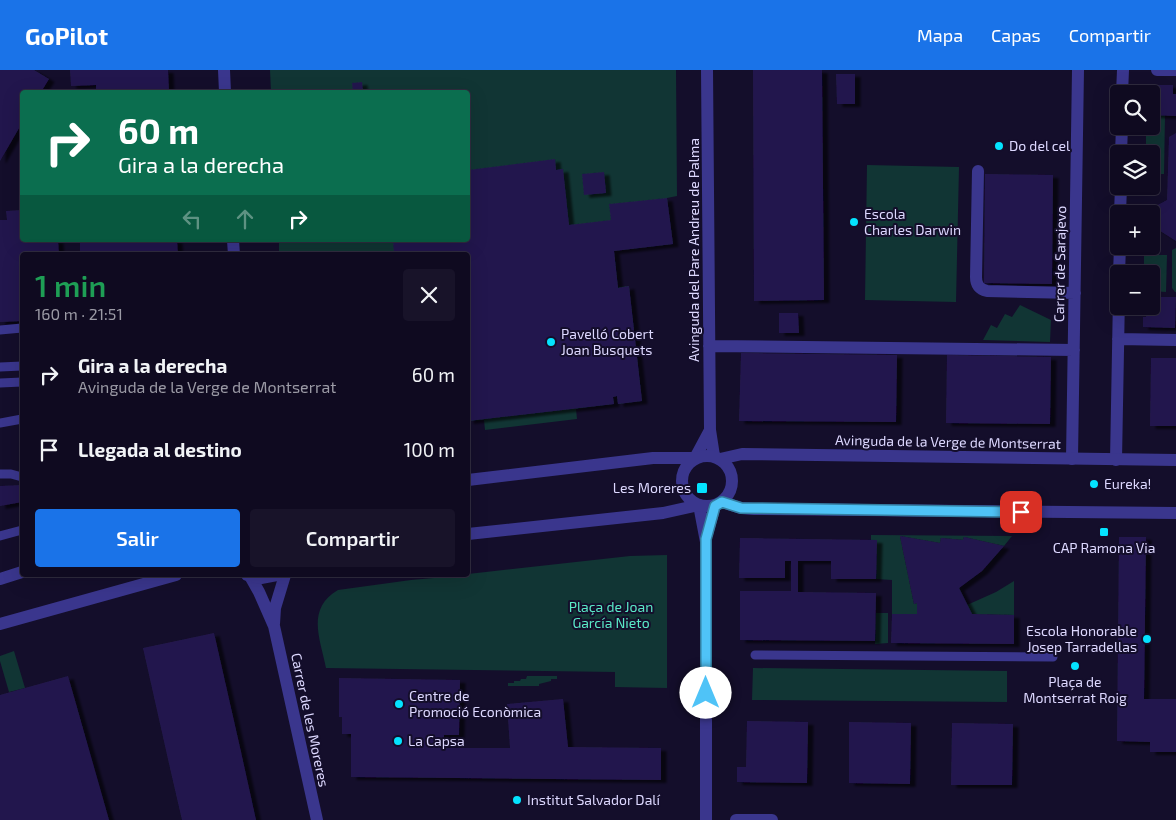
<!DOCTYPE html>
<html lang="es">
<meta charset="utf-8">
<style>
:root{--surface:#0f0a20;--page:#181329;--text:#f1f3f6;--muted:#9b9aa5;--line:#2f2b3e;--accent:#1a73e8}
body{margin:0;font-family:"Exo 2",sans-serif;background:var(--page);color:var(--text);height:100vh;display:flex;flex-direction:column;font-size:19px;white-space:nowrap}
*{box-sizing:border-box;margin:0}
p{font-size:16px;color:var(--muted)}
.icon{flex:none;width:28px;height:28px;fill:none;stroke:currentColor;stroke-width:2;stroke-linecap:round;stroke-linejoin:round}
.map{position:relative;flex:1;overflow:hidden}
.panel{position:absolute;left:20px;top:182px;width:450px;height:325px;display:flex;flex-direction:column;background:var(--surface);border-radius:5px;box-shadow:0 5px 20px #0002,0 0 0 1px var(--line)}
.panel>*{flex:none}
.hud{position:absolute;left:20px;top:20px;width:450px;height:152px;border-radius:5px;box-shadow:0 5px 20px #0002,0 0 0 1px var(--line);background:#0b6e4f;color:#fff;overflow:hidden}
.controls{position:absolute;left:1110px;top:15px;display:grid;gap:10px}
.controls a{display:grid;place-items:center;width:50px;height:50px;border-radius:5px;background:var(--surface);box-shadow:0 5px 20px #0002,0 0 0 1px var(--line);font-size:25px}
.pin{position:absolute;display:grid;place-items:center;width:42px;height:42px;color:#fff;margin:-21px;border-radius:10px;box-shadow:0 2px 8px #0006}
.me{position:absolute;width:55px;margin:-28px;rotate:0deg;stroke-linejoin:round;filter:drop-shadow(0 0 4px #0008)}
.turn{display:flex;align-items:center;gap:18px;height:105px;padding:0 15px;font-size:22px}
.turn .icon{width:65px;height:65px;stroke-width:2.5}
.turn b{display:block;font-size:35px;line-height:42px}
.lanes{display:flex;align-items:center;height:48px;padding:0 15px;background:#0003;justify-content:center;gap:25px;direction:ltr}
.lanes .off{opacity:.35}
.round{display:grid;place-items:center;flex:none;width:52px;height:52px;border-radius:5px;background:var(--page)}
.headline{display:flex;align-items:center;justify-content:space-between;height:85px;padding:0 15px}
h1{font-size:30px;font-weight:600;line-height:38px;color:#1e9e55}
.cta{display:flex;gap:10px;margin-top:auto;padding:10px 15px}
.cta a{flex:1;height:58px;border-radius:5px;background:var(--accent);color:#fff;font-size:20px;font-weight:600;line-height:58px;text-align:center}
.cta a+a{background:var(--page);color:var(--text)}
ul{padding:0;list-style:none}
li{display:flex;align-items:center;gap:15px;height:75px;padding:0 15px}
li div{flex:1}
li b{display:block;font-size:19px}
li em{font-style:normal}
header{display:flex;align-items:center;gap:30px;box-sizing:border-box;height:70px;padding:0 25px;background:var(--accent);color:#fff}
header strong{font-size:24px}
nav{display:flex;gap:28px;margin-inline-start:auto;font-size:18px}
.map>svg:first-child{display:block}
</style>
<header>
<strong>GoPilot</strong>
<nav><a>Mapa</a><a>Capas</a><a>Compartir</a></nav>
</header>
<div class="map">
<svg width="1176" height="750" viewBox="0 0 1176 750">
<defs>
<filter id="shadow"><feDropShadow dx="5.5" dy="3" stdDeviation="1" flood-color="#0009"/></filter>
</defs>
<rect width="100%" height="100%" fill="#140e2b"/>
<path fill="#113534" d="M270 0H676L677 126 667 128 673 174 614 181 618 217 629 216 642 331 618 334 617 326 613 327 614 334 576 339 577 349 485 360 484 350 468 351V185H279V170H468V22H271Z
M1151 45H1165L1164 104H1151V84H1146V56H1151Z
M867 95 959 97 956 232 865 230Z
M1176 178V222H1175L1172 218V180Z
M1144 185H1167L1166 222 1151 221V204H1144Z
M1020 235 1051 250 1050 272 983 270 991 255 997 258 1005 244 1012 247Z
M871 465 1012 466 1004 476 964 467 963 470 941 468 940 473 900 466 914 534 917 533V544H892V510L876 509 877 470H871Z
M667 485V618L615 617V602L326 598C320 568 306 539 338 520L411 510 468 505V504L630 486Z
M1014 511V545L972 544 967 535 996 522Z
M876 543H888V573L875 574Z
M14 581 25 618 9 622 0 591V586Z
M753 598 1007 601V632L752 630Z
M527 606H557V609H551V611L539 614V616H508V613H514V611H520L521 609H526Z"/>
<path fill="#24194d" filter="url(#shadow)" d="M0 0H34L49 9 41 22H22V53L0 91Z
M70 0H168L169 22H96V15L71 16Z
M753 0H822L824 230 754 231Z
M836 4H855V34H837Z
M362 12 363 22H353L352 13Z
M1151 15H1173V24H1176V46L1151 45Z
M1176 63V171L1154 157V137L1167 130 1169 67Z
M555 89 556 100 563 99 569 155 611 150 609 134 667 128 673 174 614 181 618 218 629 216 642 331 618 334 617 326 613 327 614 334 468 351V185H394L393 170H468V100Z
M604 102 606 123 584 125 582 104Z
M985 104 1053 105 1052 214 984 213Z
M22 140V170H58L59 185H22V251L0 252V150H7L6 141Z
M80 170H177L178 185H80Z
M1151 227H1176L1175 258 1143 257V247H1146L1147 236H1151Z
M779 243H798L799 263H779Z
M741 283 897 285 896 352 739 351Z
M947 285 1051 287 1050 354 946 353Z
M1151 288H1176V356H1150Z
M22 415V432L0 436V416Z
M900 466 940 473 941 468 963 470 964 467 1004 476 982 501 959 518 972 544 1014 545V574L891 573 892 544H917V533L914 534Z
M1119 467H1146L1144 629H1176V682H1150V672L1117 671Z
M740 468 877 470 876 509H831V491H798V522L876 523 875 571 740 570V521H791V491H785V508H739Z
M214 563 241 682 256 750H182L170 698 143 578Z
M68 606 109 750H0V625Z
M339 608 460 610 459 665H444V678H510L507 634 563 629 568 677 661 678V710L351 707V664H342V647H339Z
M747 651 808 652 807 713 737 712V697H746Z
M849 652 911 653 910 714 849 713Z
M952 653 1013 654 1012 715H951Z"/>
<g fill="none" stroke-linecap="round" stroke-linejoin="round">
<path stroke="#3a368d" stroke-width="9" d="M0 260 22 258
M0 297 22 296
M0 313 22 312
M0 353 22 349
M0 404H11L22 407
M0 466 22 460
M755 585 1053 587"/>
<path stroke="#3a368d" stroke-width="12" d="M224 0 225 22
M707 0 710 360
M1157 0H1176
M1122 24 1123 0
M1121 84 1122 56
M978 101 976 207C976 215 979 219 987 221L1075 223
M1120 144 1121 116
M233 170 234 185
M1119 204 1120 176
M1118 269 1176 270
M709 276 1074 280
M695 388 710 360 714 386
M1072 389 1078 0
M1116 390 1119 226
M699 435 706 472V750
M707 464 715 436
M250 506 259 522 274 556 317 750
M274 554 275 538 285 505
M736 750H772"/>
<path stroke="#3a368d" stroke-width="12" d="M682 411a25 25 0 1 1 50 0a25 25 0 1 1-50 0Z
M720 389 742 384 1176 390
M468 410 653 388H695
M722 432 741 438 754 439 1176 443
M468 464 663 443 699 435
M247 505 261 508 277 505
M0 509 22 502
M0 554 176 505"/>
</g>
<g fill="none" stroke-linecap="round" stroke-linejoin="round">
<g stroke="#337fa1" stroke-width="12">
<path id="route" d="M706 623V469L715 436 722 432 741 438 1021 442"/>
</g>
<use href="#route" stroke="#4fc3f7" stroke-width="9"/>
</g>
<g fill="#04e3ff" stroke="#140e2b" stroke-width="2">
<circle cx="999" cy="76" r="5"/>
<circle cx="854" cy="152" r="5"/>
<circle cx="551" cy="272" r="5"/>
<circle cx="1094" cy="414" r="5"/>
<rect x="696" y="412" width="12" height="12" rx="2.5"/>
<rect x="1099" y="457" width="10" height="10" rx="2.5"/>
<circle cx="1147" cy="569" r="5"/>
<circle cx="1075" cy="596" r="5"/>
<circle cx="399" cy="634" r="5"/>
<circle cx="398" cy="671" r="5"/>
<circle cx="517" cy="730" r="5"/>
</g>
<g text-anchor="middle" stroke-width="4" stroke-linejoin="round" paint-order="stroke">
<g font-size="14" fill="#ddd8ff" stroke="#140e2b" text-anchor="start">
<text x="1009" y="81">Do del cel</text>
<text x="864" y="149">Escola<tspan x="864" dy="16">Charles Darwin</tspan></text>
<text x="561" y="269">Pavelló Cobert<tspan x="561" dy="16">Joan Busquets</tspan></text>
<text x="1104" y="419">Eureka!</text>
<text x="691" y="423" text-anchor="end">Les Moreres</text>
<text x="1104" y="483" text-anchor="middle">CAP Ramona Via</text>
<text x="1137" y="566" text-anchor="end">Escola Honorable<tspan x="1137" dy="16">Josep Tarradellas</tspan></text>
<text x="1075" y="617" text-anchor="middle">Plaça de<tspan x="1075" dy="16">Montserrat Roig</tspan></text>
<text x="409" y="631">Centre de<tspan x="409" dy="16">Promoció Econòmica</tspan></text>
<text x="408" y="676">La Capsa</text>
<text x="527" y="735">Institut Salvador Dalí</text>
</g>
<g font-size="14" fill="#ddd8ff" stroke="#140e2b">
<text transform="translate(694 180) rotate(-90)" y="5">Avinguda del Pare Andreu de Palma</text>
<text transform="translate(1060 194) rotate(-89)" y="5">Carrer de Sarajevo</text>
<text transform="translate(948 372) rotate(1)" y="5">Avinguda de la Verge de Montserrat</text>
<text transform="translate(310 650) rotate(78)" y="5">Carrer de les Moreres</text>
</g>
<g font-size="14" fill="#5ae9c7" stroke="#140e2b">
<text x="611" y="542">Plaça de Joan<tspan x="611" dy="16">García Nieto</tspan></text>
</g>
</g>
</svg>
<div class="controls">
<a><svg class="icon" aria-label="search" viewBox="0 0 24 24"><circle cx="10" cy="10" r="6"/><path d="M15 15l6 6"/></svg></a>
<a><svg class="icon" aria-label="layers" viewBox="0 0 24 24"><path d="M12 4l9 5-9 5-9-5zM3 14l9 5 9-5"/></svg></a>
<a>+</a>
<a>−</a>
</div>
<div class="pin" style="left:1021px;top:442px;background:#d93025"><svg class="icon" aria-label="arrive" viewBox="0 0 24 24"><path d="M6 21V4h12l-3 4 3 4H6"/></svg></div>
<svg class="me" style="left:706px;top:623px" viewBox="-20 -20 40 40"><circle r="19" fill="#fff"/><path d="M0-13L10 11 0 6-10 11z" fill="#4fc3f7"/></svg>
<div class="hud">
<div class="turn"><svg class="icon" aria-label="right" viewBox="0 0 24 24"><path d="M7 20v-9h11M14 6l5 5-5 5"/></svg><div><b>60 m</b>Gira a la derecha</div></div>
<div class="lanes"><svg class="icon off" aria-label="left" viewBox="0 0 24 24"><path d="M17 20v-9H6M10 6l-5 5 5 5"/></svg><svg class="icon off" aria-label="ahead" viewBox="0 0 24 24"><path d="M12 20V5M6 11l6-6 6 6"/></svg><svg class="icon" aria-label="right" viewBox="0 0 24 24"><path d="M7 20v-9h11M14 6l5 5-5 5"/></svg></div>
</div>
<section class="panel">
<div class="headline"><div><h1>1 min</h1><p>160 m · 21:51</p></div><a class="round"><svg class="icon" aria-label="close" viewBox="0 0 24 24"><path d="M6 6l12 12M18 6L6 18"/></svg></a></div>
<ul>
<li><svg class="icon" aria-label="right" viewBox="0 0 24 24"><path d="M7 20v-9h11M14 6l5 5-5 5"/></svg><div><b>Gira a la derecha</b><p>Avinguda de la Verge de Montserrat</p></div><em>60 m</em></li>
<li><svg class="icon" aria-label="arrive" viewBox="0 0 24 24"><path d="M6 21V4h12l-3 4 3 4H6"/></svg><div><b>Llegada al destino</b></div><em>100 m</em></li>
</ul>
<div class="cta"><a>Salir</a><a>Compartir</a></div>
</section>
</div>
